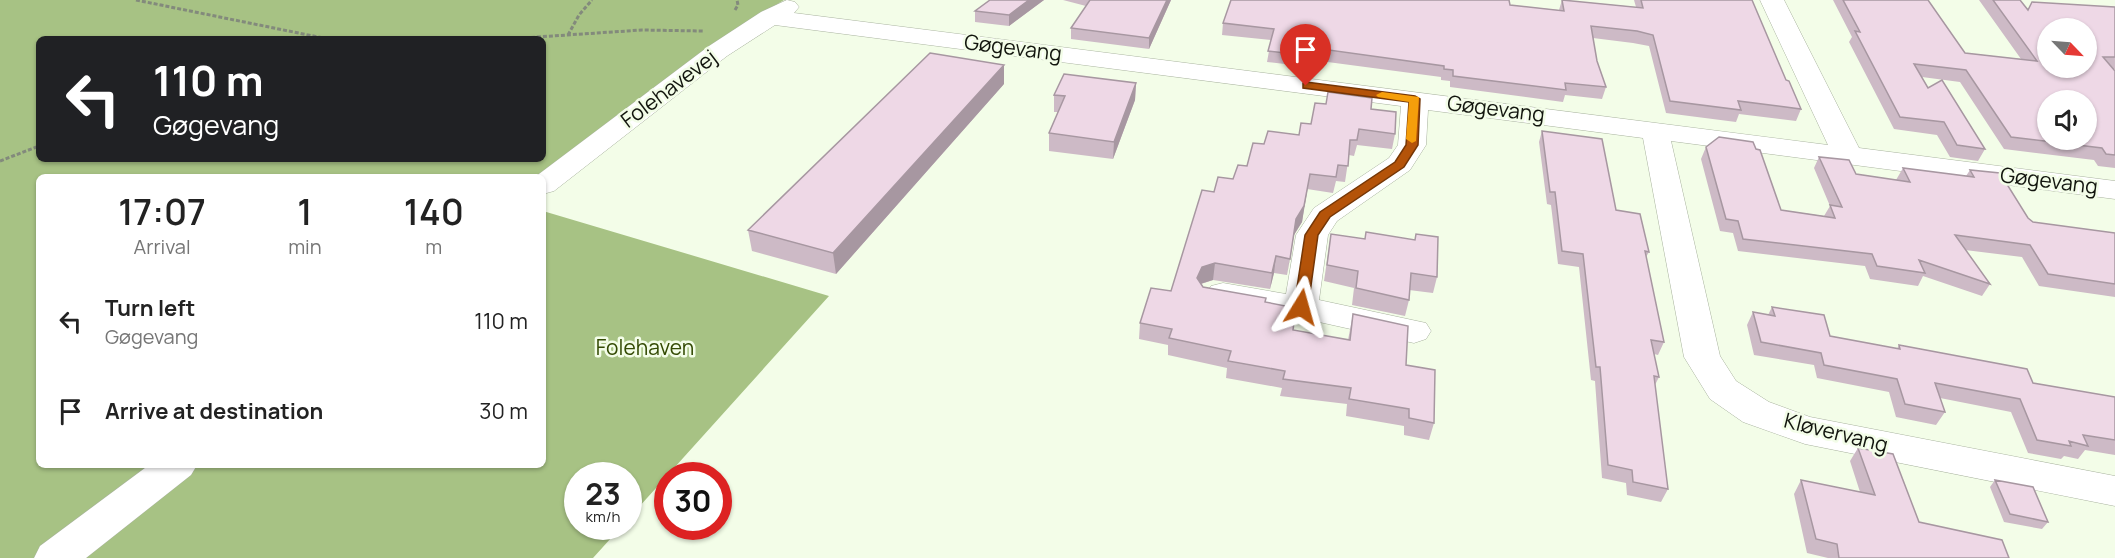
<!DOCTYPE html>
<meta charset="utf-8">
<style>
:root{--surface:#fff;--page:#f2f2f2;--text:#222;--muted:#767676}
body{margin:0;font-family:Manrope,sans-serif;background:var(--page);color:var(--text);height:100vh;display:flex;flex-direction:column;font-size:22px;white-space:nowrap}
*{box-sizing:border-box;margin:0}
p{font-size:20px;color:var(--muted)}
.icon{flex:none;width:33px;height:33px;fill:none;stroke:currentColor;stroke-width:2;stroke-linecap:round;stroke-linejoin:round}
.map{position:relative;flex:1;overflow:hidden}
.panel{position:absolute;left:36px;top:174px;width:510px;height:294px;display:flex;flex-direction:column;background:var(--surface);border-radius:9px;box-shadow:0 2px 4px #0004}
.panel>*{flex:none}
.top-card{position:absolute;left:36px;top:36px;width:510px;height:126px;border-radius:9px;box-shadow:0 2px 4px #0004;background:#202124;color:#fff;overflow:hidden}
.needle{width:39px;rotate:115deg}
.buttons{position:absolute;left:2037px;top:18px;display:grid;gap:12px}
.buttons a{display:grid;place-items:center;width:60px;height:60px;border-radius:50%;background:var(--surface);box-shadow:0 2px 4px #0004;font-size:30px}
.speed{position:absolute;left:564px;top:462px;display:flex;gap:12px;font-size:30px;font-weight:700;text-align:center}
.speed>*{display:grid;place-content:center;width:78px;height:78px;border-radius:50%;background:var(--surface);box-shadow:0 2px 4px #0004;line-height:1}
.speed small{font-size:15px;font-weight:400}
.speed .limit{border:9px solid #d22;background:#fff;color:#111}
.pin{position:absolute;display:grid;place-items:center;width:51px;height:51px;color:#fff;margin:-62px -26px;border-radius:50% 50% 50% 0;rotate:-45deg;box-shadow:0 0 6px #0007}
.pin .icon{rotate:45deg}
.me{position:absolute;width:66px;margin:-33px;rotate:8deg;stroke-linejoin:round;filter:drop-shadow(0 0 4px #0008)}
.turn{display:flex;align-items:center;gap:21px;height:126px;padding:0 18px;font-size:27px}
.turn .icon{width:78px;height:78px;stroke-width:2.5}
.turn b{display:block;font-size:42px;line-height:51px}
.eta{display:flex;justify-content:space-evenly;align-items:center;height:102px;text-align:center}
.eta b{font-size:36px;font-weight:600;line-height:42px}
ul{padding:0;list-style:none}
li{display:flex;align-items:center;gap:18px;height:90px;padding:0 18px}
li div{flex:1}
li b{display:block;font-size:22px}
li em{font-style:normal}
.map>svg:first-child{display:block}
</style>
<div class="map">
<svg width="2115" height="558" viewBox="0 0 2115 558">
<rect width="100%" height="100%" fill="#f3fde8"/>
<path fill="#a7c284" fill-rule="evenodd" d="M0 0H784L715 43 538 177H39V465H543V211L829 296 629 518 628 476H578V526L621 527 593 558H0ZM39 39H543V159H39Z"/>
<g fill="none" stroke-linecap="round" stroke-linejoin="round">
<g stroke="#a8b29e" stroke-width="1">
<path id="minor" d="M787 0 795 2 799 7 794 13 1828 145 1760 0H1784L1859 148 2115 181V199L1671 141 1720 356 1736 381 1769 402 1810 417 2115 476V506L1805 444 1743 422 1710 399 1684 357 1643 138 1428 110 1426 145 1410 170 1337 221 1328 235 1319 300 1426 323 1431 331 1426 339 1414 343 1301 318 1223 305 1211 302 1206 294 1211 286 1223 283 1286 294 1296 235 1314 208 1389 158 1398 145 1401 106 775 25 727 56 554 191 543 194V177H535L709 46 761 12Z
M149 465H197L191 475 86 558H34L40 546Z"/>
</g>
<path stroke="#838a7c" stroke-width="3" stroke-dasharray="4 2" stroke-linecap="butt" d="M136 0 328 39
M735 10 738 5 737 0
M568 35 579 15 592 0
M507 39 642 30 703 31
M0 161 39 146"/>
<use href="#minor" fill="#fff" fill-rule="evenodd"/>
</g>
<path fill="#cdbac6" d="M990 0H1044L1009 26 975 22V11Z
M1063 0H1171L1149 49 1071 39V28L1086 6Z
M1562 0 1636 7 1634 0H1752L1786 80 1801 109 1796 121 1739 114 1736 122 1666 113 1649 46 1633 43 1593 38 1597 61 1606 87 1602 99 1565 95 1563 102 1450 87V81L1441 80V77L1320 61 1319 68 1267 62 1271 40 1222 35 1223 23 1510 5 1559 10Z
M1833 0H1928L1965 53 2021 59 1979 0H2020L2028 10 2115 7V69H2113L2115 71V168L2098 166 2094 160 2004 149 1960 82 1922 77 1928 88 1985 149 1978 161 1950 157 1937 135 1894 129 1849 42 1852 37Z
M1136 83 1135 100 1113 159 1049 151V133L1058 112H1054V95Z
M1004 84 836 274 752 251 748 230Z
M1371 109 1395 134 1392 149 1357 145 1354 156 1349 155 1345 182 1336 181 1333 193 1307 189 1302 222 1294 235 1287 275 1274 273 1270 289 1213 280 1201 284 1203 287 1265 302 1293 330 1348 340 1353 314 1406 365 1434 423 1429 440 1404 435V426L1346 416 1347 404 1280 396 1282 388 1226 378 1227 368 1168 355V345L1139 339 1140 323 1171 291 1214 192 1233 179 1247 166 1264 144 1299 135 1311 124Z
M1542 131 1616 210 1649 252 1646 257 1664 342 1658 355 1654 354 1659 377 1655 385 1668 489 1661 502 1627 495 1626 483 1602 478 1595 381 1591 380 1579 267 1558 264 1551 205 1547 204 1539 142Z
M1706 147 1781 210 1824 216 1830 206 1814 168 1819 157 1856 174 1896 180 1903 168 1966 176 1970 170 2033 222 2115 233V297L2039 286 2022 257 1965 250 1990 284 1982 296 1923 276 1918 286 1870 279 1865 266 1738 251 1733 233 1720 231 1701 159Z
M1331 234 1364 239 1415 240 1416 234 1437 277 1433 293 1409 290V300L1405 316 1352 305 1354 288 1324 281Z
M1772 307 1830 336 1897 349 1899 345 2033 383 2115 397V455L2085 450 2078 459 2064 456 2061 459 2028 453 2011 412 1940 398 1945 412 1936 425 1896 417 1889 392 1817 378 1814 365 1754 355 1747 325 1753 312 1768 315Z
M1858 448 1919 522 2009 558H1828L1807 553 1794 494 1801 480 1860 492 1850 461Z
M1995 480 2048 522 2042 529 2004 522 1990 487Z"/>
<path fill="#a797a1" d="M1029 0H1044L1009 26V15Z
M1167 0H1171L1149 49V38Z
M1004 65V84L836 274 833 253Z
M1136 83 1135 100 1113 159 1114 142Z
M1310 174 1302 222 1294 235 1287 275 1296 219Z
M1276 256 1274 273 1270 289 1272 273Z
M1215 263 1213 280 1200 284 1197 278 1202 267Z"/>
<path fill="#eed8e6" stroke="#a797a1" stroke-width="1.5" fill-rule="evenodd" d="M990 0H1029L1009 15 975 11Z
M1090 0H1167L1149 38 1071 28Z
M1231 0H1509L1510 5 1564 11 1562 0 1643 8 1641 0H1752L1786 80 1789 81 1801 109 1738 101 1741 110 1670 101 1653 35 1637 31 1591 26 1597 61 1606 87 1565 83 1566 90 1453 76V70L1444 69V66L1322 49 1321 57 1268 51 1274 29 1223 23Z
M1843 0H1928L1965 53 2037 61 1993 0H2020L2028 10 2032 2 2115 7V57H2103L2115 71V155L2106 154 2102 148 2011 137 1966 70 1914 64 1928 88 1942 80 1985 149 1957 145 1944 122 1900 117 1855 31 1860 32ZM2048 28H2086V68H2048ZM2048 100H2086V140H2048Z
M930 53 1004 65 833 253 748 230Z
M1064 74 1136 83 1114 142 1049 133 1065 96 1054 95Z
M1328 92 1372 98 1371 109 1396 112 1395 134 1359 129 1357 140H1350L1348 166 1338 165 1336 177 1310 174 1304 206 1296 219 1290 259 1276 256 1272 273 1215 263 1202 267 1197 278 1203 287 1266 298 1265 302 1296 308 1293 330 1350 340 1353 314 1408 326 1406 365 1435 370 1434 423 1409 418V409L1349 399 1351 388 1283 379 1285 371 1228 361 1231 351 1169 338 1172 329 1140 323 1151 288 1171 291 1202 190 1214 192 1218 177 1233 179 1238 165 1247 166 1253 143 1264 144 1268 131 1299 135 1301 123 1311 124 1315 103 1326 104Z
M1542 131 1602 139 1616 210 1640 214 1649 252 1645 251 1664 342 1651 340 1659 377 1654 376 1668 489 1633 482 1632 470 1608 465 1600 367H1596L1583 254 1562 251 1555 192H1550Z
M1719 137 1753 142 1756 149 1760 150 1781 210 1835 218 1830 205 1842 207 1819 157 1849 160 1856 174 1910 182 1903 168 1974 177 1970 170 2000 173 2028 218 2033 222 2115 233V284L2048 274 2030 245 1955 235 1990 284 1919 260 1925 273 1877 266 1872 254 1743 239 1738 221 1726 219 1706 147Z
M1366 232 1415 240 1416 234 1438 237 1437 277 1411 273 1409 300 1356 288 1358 271 1327 265 1331 234 1365 239Z
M1772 307 1824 315 1830 336 1900 349 1899 345 2027 369 2033 383 2115 397V440L2083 435 2088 446 2069 441 2071 446 2037 440 2020 399 1935 383 1945 412 1905 404 1897 379 1824 365 1821 353 1761 342 1753 312 1775 316Z
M1858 448 1893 454 1919 522 2002 540 2009 558H1839L1837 544 1816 539 1801 480 1875 495Z
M1995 480 2033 487 2048 522 2010 514Z"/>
<path fill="#b45309" stroke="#753606" stroke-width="1.5" d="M1306 82 1415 96 1420 99 1418 145 1404 167 1330 217 1318 235 1308 307 1301 312 1294 307 1305 235 1320 212 1395 162 1406 145 1409 102 1303 88V83Z"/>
<path fill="#f59e0b" d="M1382 92 1419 97 1416 141 1412 143 1406 139 1409 102 1378 97 1376 95Z"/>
<g text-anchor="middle" stroke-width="5" stroke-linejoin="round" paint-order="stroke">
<g font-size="21" fill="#12150e" stroke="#f3fde8">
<text transform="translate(1013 48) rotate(7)" y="7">Gøgevang</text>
<text transform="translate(669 89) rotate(-37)" y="7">Folehavevej</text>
<text transform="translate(1496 109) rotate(7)" y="7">Gøgevang</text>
<text transform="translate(2049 181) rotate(7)" y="7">Gøgevang</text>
<text transform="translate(1836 433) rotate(14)" y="7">Kløvervang</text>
</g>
<g font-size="21" fill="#334a03" stroke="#f3fde8">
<text x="645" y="355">Folehaven</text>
</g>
</g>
</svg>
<div class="buttons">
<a><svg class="needle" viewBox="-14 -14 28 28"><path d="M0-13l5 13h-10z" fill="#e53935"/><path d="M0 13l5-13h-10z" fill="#767676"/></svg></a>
<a><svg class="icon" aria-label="sound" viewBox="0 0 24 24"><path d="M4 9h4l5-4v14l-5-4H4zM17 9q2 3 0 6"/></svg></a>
</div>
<div class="speed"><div>23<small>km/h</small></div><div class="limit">30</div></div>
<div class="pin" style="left:1306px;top:86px;background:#d93025"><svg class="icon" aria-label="arrive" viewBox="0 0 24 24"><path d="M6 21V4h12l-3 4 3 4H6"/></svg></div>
<svg class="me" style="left:1301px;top:307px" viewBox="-20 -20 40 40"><path d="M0-17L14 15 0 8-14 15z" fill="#b45309" stroke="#fff" stroke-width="4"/></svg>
<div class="top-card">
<div class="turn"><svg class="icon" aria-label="left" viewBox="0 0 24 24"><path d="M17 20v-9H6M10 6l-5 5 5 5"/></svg><div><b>110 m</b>Gøgevang</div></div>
</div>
<section class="panel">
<div class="eta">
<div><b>17:07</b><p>Arrival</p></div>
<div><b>1</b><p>min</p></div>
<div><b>140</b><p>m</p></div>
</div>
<ul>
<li><svg class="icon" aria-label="left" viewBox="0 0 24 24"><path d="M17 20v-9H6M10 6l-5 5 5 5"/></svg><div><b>Turn left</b><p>Gøgevang</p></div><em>110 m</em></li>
<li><svg class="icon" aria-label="arrive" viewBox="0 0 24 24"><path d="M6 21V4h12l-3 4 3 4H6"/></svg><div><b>Arrive at destination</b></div><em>30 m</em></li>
</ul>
</section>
</div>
